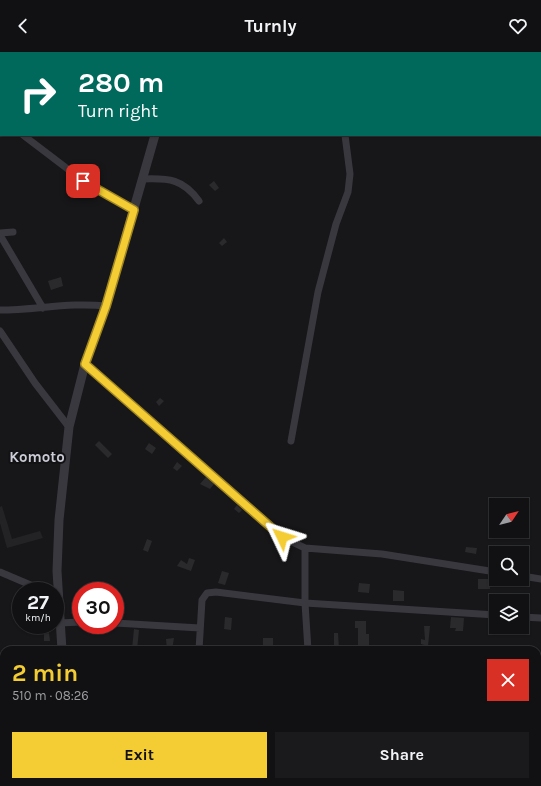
<!DOCTYPE html>
<meta charset="utf-8">
<style>
:root{--surface:#111113;--page:#1a1a1c;--text:#f1f3f6;--muted:#9c9da0;--line:#303133;--accent:#f4cd34}
body{margin:0;font-family:Karla,sans-serif;background:var(--page);color:var(--text);height:100vh;display:flex;flex-direction:column;font-size:15px;white-space:nowrap}
*{box-sizing:border-box;margin:0}
p{font-size:13px;color:var(--muted)}
.icon{flex:none;width:22px;height:22px;fill:none;stroke:currentColor;stroke-width:2;stroke-linecap:round;stroke-linejoin:round}
.map{position:relative;flex:1;overflow:hidden}
.sheet{position:absolute;left:0px;top:594px;width:541px;height:140px;display:flex;flex-direction:column;background:var(--surface);border-radius:12px 12px 0 0;box-shadow:0 1px 3px #0004,0 0 0 1px var(--line)}
.sheet>*{flex:none}
.top-card{position:absolute;left:0px;top:0px;width:541px;height:84px;box-shadow:0 1px 3px #0004,0 0 0 1px var(--line);background:#00695c;color:#fff;overflow:hidden}
.needle{width:26px;rotate:55deg}
.controls{position:absolute;left:489px;top:446px;display:grid;gap:8px}
.controls a{display:grid;place-items:center;width:40px;height:40px;border-radius:0px;background:var(--surface);box-shadow:0 1px 3px #0004,0 0 0 1px var(--line);font-size:20px}
.speed{position:absolute;left:12px;top:530px;display:flex;gap:8px;font-size:20px;font-weight:700;text-align:center}
.speed>*{display:grid;place-content:center;width:52px;height:52px;border-radius:50%;background:var(--surface);box-shadow:0 1px 3px #0004,0 0 0 1px var(--line);line-height:1}
.speed small{font-size:10px;font-weight:400}
.speed .limit{border:6px solid #d22;background:#fff;color:#111}
.pin{position:absolute;display:grid;place-items:center;width:34px;height:34px;color:#fff;margin:-17px;border-radius:8px;box-shadow:0 2px 6px #0006}
.me{position:absolute;width:44px;margin:-22px;rotate:311deg;stroke-linejoin:round;filter:drop-shadow(0 0 3px #0008)}
.turn{display:flex;align-items:center;gap:14px;height:84px;padding:0 12px;font-size:18px}
.turn .icon{width:52px;height:52px;stroke-width:2.5}
.turn b{display:block;font-size:28px;line-height:34px}
.round{display:grid;place-items:center;flex:none;width:42px;height:42px;border-radius:0px;background:var(--page)}
.overview{display:flex;align-items:center;justify-content:space-between;height:68px;padding:0 12px}
h1{font-size:24px;font-weight:700;line-height:30px;color:var(--accent)}
.primary-button{display:flex;gap:8px;margin-top:auto;padding:8px 12px}
.primary-button a{flex:1;height:46px;border-radius:0px;background:var(--accent);color:#111;font-size:16px;font-weight:700;line-height:46px;text-align:center}
.primary-button a+a{background:var(--page);color:var(--text)}
header{display:flex;justify-content:space-between;align-items:center;height:52px;padding:0 12px;background:var(--surface);font-size:18px;font-weight:700}
.map>svg:first-child{display:block}
</style>
<header><svg class="icon" aria-label="back" viewBox="0 0 24 24"><path d="M15 5l-7 7 7 7"/></svg>Turnly<svg class="icon" aria-label="heart" viewBox="0 0 24 24"><path d="M12 20l-8-8c-3-5 5-10 8-4 3-6 11-1 8 4z"/></svg></header>
<div class="map">
<svg width="541" height="734" viewBox="0 0 541 734">
<rect width="100%" height="100%" fill="#171719"/>
<path fill="#232326" d="M2 454 12 487 40 479 43 486 7 496 0 471V455Z"/>
<path fill="#2a2a2d" d="M214 129 219 136 215 139 209 133Z
M224 186 227 190 222 194 219 191Z
M61 225 63 234 51 238 48 229Z
M160 346 164 349 159 354 156 350Z
M99 389 112 402 108 406 95 393Z
M149 391 156 396 152 402 145 397Z
M177 410 182 414 177 419 173 416Z
M206 425 214 432 210 437 200 432Z
M237 453 242 458 239 461 234 457Z
M147 487 152 489 148 500 143 498Z
M466 495 477 496 476 502 465 500Z
M189 506 195 508 191 519 177 514 181 508 187 512Z
M222 519 229 521 225 533 218 531Z
M478 527H490V537H478Z
M359 531 370 532 369 541 358 540Z
M393 538 404 539V549H393Z
M225 565 232 566 231 578 224 577Z
M451 565 464 566 463 579H455L456 576H450Z
M355 569H366V582H369V598H358V576H355Z
M424 574H430L428 594 421 592V587L425 588Z
M134 577 139 578 137 598 132 597Z
M49 581 50 589H44V582Z
M334 581H338L339 597 334 598Z
M174 586 172 598H167L166 587Z
M263 586H273V598H263Z"/>
<g fill="none" stroke-linecap="round" stroke-linejoin="round">
<path stroke="#38383e" stroke-width="7" d="M342 0V1
M0 65 1 66
M23 83 90 134 134 158
M143 127C169 126 183 127 199 149
M0 181 13 180
M0 183 43 256
M0 258C36 258 70 250 106 254
M0 279 35 331 69 375
M85 312 282 485 305 496 382 502 496 520
M291 389 318 240 336 172 348 140 350 122 345 83
M305 496V551L308 598
M0 520 33 534
M522 524 541 527
M522 565 541 566
M59 571 81 570
M115 571 200 576
M199 598 202 548 207 541 216 540 305 551 496 563
M537 615H541
M0 641 4 642
M537 658 541 653
M537 680 541 682
M195 730V734
M355 730 359 734
M531 730 532 734
M270 734 285 730"/>
<path stroke="#38383e" stroke-width="9" d="M177 1 178 0
M62 598 57 519 59 468 69 375 85 312 106 254 155 83
M73 730V734"/>
</g>
<g fill="none" stroke-linecap="round" stroke-linejoin="round">
<g stroke="#9f8522" stroke-width="10">
<path id="route" d="M83 129 134 158 106 254 85 312 282 485"/>
</g>
<use href="#route" stroke="#f4cd34" stroke-width="7"/>
</g>
<g text-anchor="middle" stroke-width="4" stroke-linejoin="round" paint-order="stroke">
<g font-size="15" font-weight="bold" fill="#cacbd5" stroke="#121214">
<text x="37" y="410">Komoto</text>
</g>
</g>
</svg>
<div class="controls">
<a><svg class="needle" viewBox="-14 -14 28 28"><path d="M0-13l5 13h-10z" fill="#e53935"/><path d="M0 13l5-13h-10z" fill="#9c9da0"/></svg></a>
<a><svg class="icon" aria-label="search" viewBox="0 0 24 24"><circle cx="10" cy="10" r="6"/><path d="M15 15l6 6"/></svg></a>
<a><svg class="icon" aria-label="layers" viewBox="0 0 24 24"><path d="M12 4l9 5-9 5-9-5zM3 14l9 5 9-5"/></svg></a>
</div>
<div class="speed"><div>27<small>km/h</small></div><div class="limit">30</div></div>
<div class="pin" style="left:83px;top:129px;background:#d93025"><svg class="icon" aria-label="arrive" viewBox="0 0 24 24"><path d="M6 21V4h12l-3 4 3 4H6"/></svg></div>
<svg class="me" style="left:282px;top:485px" viewBox="-20 -20 40 40"><path d="M0-17L14 15 0 8-14 15z" fill="#f4cd34" stroke="#fff" stroke-width="4"/></svg>
<div class="top-card">
<div class="turn"><svg class="icon" aria-label="right" viewBox="0 0 24 24"><path d="M7 20v-9h11M14 6l5 5-5 5"/></svg><div><b>280 m</b>Turn right</div></div>
</div>
<section class="sheet">
<div class="overview"><div><h1>2 min</h1><p>510 m · 08:26</p></div><a class="round" style="background:#d93025;color:#fff"><svg class="icon" aria-label="close" viewBox="0 0 24 24"><path d="M6 6l12 12M18 6L6 18"/></svg></a></div>
<div class="primary-button"><a>Exit</a><a>Share</a></div>
</section>
</div>
